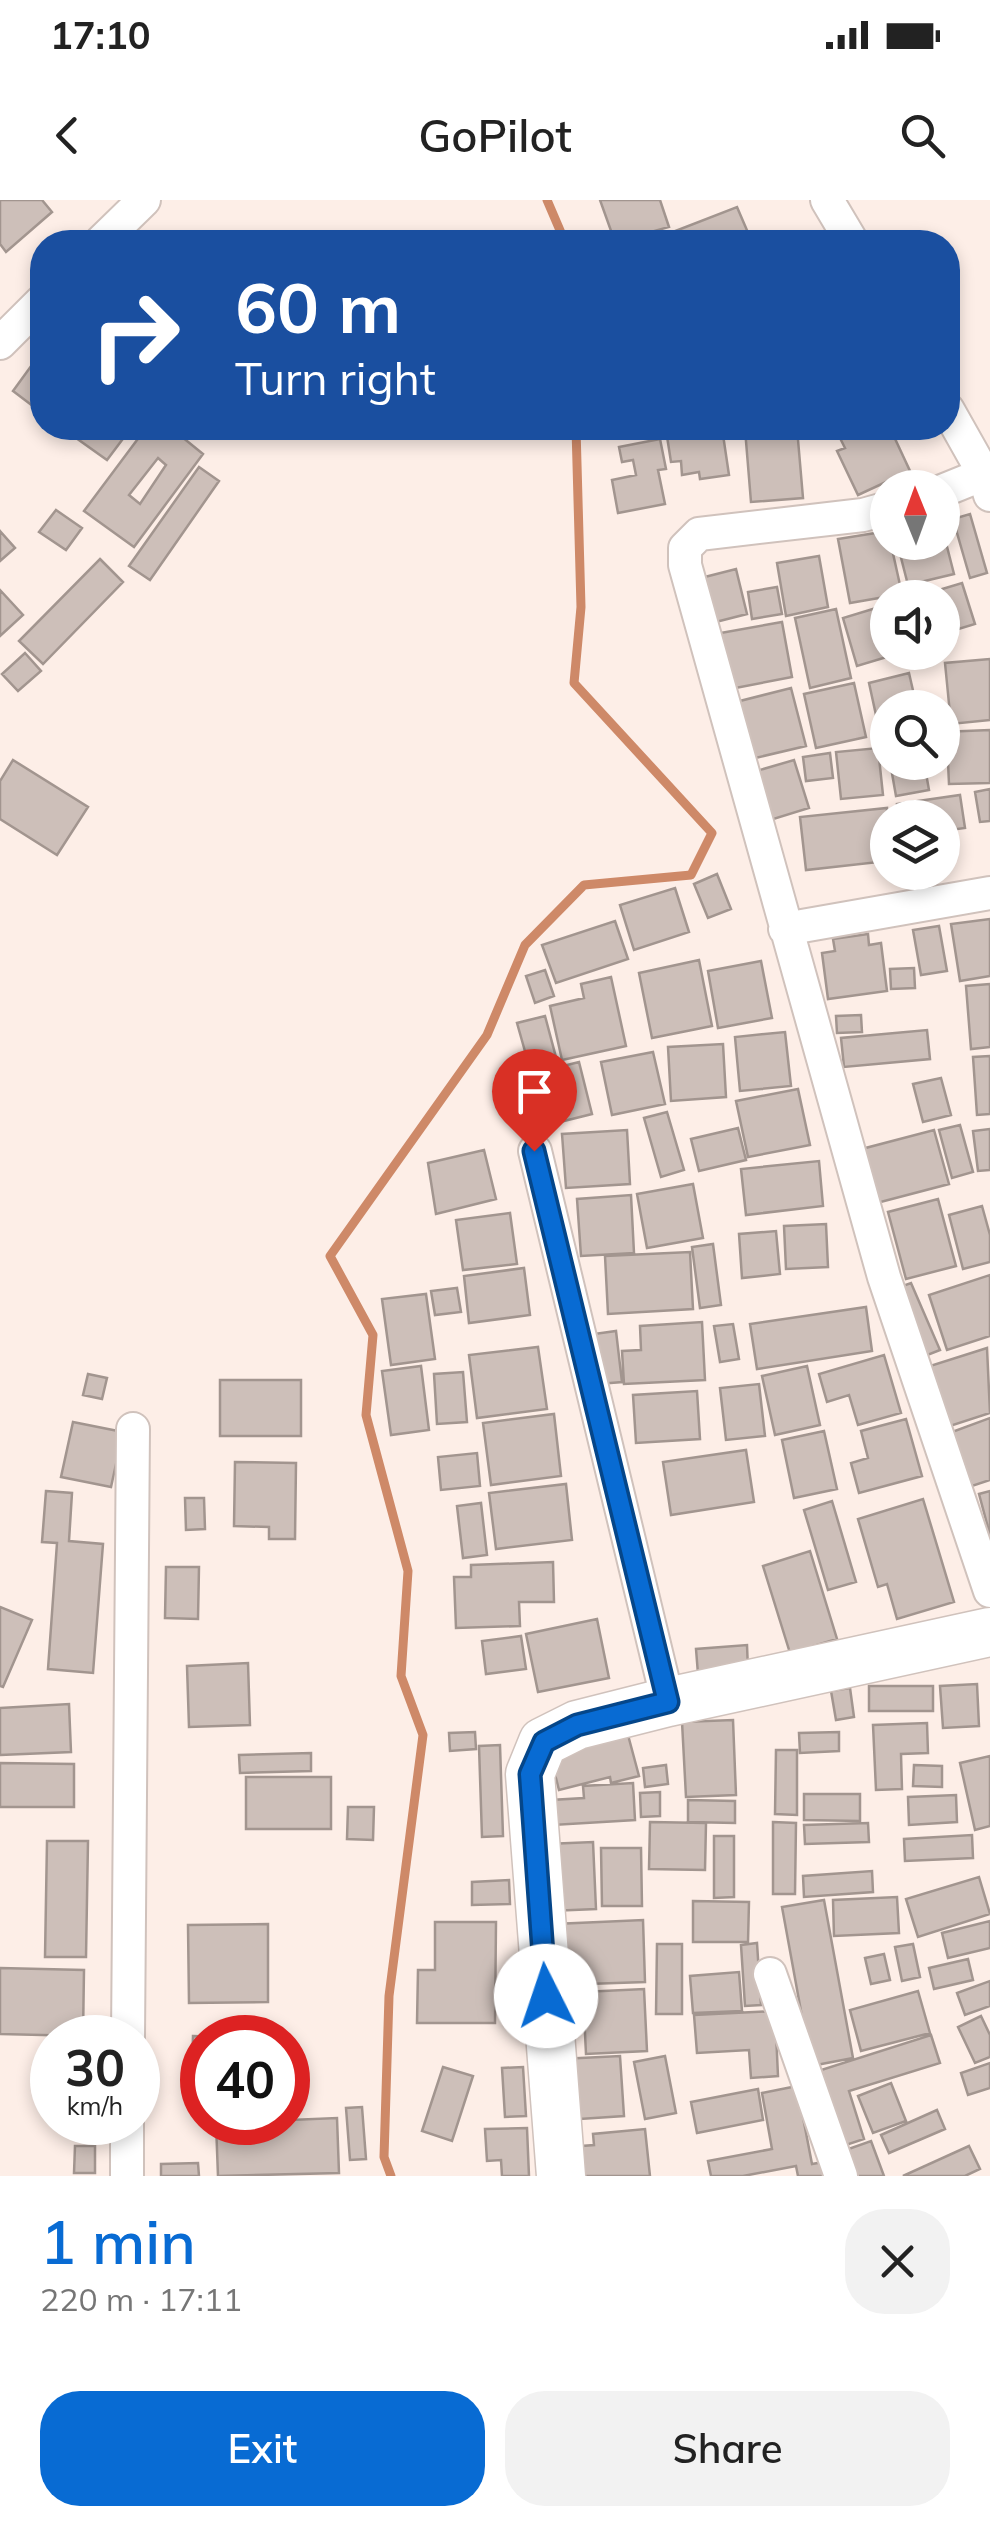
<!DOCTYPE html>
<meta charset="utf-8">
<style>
:root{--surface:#fff;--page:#f2f2f2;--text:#222;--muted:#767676;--accent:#086bd3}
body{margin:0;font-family:Mulish,sans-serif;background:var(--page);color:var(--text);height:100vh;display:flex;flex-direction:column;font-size:38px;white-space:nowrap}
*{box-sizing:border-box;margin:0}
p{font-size:32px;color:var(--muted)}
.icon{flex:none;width:55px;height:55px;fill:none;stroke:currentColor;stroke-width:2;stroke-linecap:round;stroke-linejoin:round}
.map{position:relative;height:1976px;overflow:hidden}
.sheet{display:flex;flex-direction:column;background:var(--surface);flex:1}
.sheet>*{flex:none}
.top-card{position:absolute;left:30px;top:30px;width:930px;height:210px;border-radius:40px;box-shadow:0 5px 15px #0003;background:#1a4fa0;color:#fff;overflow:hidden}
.needle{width:65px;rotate:359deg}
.buttons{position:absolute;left:870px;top:270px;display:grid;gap:20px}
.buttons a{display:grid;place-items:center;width:90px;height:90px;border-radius:50%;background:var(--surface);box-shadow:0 5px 15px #0003;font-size:50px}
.speed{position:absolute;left:30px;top:1815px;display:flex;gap:20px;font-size:50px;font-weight:700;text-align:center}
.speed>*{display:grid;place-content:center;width:130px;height:130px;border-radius:50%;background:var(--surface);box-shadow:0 5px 15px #0003;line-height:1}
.speed small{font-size:25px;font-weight:400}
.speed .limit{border:15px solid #d22;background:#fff;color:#111}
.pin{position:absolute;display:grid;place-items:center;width:85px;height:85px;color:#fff;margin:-102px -42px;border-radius:50% 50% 50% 0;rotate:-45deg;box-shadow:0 0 10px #0007}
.pin .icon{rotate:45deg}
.me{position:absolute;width:110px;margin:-55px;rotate:356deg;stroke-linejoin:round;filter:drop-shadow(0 0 8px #0008)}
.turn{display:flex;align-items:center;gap:35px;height:210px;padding:0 40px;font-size:45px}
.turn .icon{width:130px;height:130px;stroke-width:2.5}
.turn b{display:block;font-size:70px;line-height:85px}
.round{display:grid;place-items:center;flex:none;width:105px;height:105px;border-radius:40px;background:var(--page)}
.head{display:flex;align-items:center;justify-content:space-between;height:170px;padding:0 40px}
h1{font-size:60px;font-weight:600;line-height:75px;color:var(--accent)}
.primary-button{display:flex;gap:20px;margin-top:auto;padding:20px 40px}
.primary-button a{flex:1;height:115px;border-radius:40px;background:var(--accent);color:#fff;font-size:40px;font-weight:600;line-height:115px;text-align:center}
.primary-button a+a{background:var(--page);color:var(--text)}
.status{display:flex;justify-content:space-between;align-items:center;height:70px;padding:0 50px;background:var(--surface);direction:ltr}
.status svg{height:28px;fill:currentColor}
header{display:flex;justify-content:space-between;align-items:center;height:130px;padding:0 40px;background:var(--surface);font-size:45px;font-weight:600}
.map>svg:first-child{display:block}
</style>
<div class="status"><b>17:10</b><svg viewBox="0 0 49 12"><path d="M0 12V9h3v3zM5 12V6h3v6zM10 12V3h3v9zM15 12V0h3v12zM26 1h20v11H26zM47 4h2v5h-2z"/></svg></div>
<header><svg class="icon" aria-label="back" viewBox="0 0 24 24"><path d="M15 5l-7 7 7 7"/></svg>GoPilot<svg class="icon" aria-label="search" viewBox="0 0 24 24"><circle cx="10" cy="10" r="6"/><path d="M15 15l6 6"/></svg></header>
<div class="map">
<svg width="990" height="1976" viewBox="0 0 990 1976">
<rect width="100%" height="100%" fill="#fdeee7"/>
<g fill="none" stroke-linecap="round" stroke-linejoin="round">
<path stroke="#ce8968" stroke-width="9" d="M547 0 565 42
M391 1976 384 1957 389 1796 423 1535 401 1476 408 1371 366 1215 373 1135 330 1056 487 835 525 745 584 685 691 675 712 633 574 483 581 407 576 228"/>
</g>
<path fill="#cdbfb9" stroke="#a2958f" stroke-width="2.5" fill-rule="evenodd" d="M0 0H42L52 12 6 52 0 44Z
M600 0H660L669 27 615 42Z
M737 7 752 42H647Z
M42 151V213L13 191Z
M62 228H131L107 260Z
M146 228H171L203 254 134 347 84 311ZM158 258 166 265 140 304 129 295Z
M684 228H722L729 275 700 279 699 272 682 275 681 261 671 262 666 230Z
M797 228 803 298 751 302 745 229Z
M835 228H890L910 271 858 295 837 251 845 248Z
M660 239 666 269 658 270 665 304 618 313 612 280 636 275 633 260 622 262 619 247Z
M199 267 219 281 150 380 129 366Z
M56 310 82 328 66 350 39 332Z
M970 314 987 373 970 378 953 319Z
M0 331 15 348 0 361Z
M888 331 902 394 850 403 838 339Z
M943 331 954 374 908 385 897 342H942Z
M819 356 828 407 786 416 777 363Z
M100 359 123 382 43 464 19 441Z
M736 369 747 414 708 424 697 379Z
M962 383 975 424 942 434V398L919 396Z
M777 387 782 414 752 419 748 392Z
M0 390 23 415 0 436Z
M886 405 888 452 900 453 857 466 843 418Z
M836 409 851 478 810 488 795 418Z
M782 422 792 477 725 490 715 434Z
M25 453 41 471 18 491 2 474Z
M990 459V520L951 524 945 463Z
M909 473 917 508H888V537L881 538 869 483Z
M854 483 866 537 816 548 804 494Z
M791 488 806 546 751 559 736 502Z
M990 530V583L949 584 948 562H942V532Z
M878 548 883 595 841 599 836 552Z
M830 553 833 578 806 581 803 557Z
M13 560 88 607 57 655 0 619V581Z
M794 560 809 608 767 621 753 572Z
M890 562H924L929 590 896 596Z
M990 589V621L980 622 975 592Z
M960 595 965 628 942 631V618H899L897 604Z
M887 608 888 661 806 670 800 617Z
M717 674 731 709 708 718 694 684Z
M675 688 689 732 634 750 620 705Z
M990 719V776L960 781 951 724Z
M615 721 628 759 556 783 542 745Z
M939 726 947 771 921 775 913 730Z
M868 734 869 745 881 743 887 791 828 799 822 753 835 751 833 739Z
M699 760 712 826 652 838 639 773Z
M761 761 772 818 718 828 708 771Z
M914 768 915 788 891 789 890 769Z
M545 770 554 796 535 803 526 776Z
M611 777 626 846 562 860 550 806 584 798 581 784Z
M990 784V847L971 849 966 786Z
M861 815 862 832 837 833 836 816Z
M545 816 557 861 530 869 517 823Z
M927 830 930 859 844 867 841 838Z
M785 832 791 886 740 891 735 837Z
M723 844 726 897 671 901 668 847Z
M653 852 665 904 612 915 601 862Z
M990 856V914L977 915 973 857Z
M579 862 592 914 540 927 527 875Z
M941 878 951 915 923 922 913 884Z
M798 889 810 945 748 957 736 901Z
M667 912 684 970 661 977 644 918Z
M960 925 973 972 952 978 939 930Z
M738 928 746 960 699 971 691 939Z
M990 929V970L978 971 973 931Z
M627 930 630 984 566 988 562 934Z
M934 930 949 984 873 1004 858 950Z
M484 950 496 999 436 1014 428 963Z
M819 961 823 1006 746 1015 741 969Z
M693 984 703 1038 647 1048 637 994Z
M631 995 634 1053 581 1056 577 999Z
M938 999 956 1066 906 1079 888 1012Z
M982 1006 990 1035V1062L963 1069 949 1015Z
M510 1013 517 1064 463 1070 456 1020Z
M826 1024 828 1067 786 1069 784 1026Z
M776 1031 780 1074 742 1078 739 1034Z
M713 1044 721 1105 700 1108 692 1047Z
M690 1052 693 1109 608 1114 605 1056Z
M524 1068 530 1115 469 1123 464 1076Z
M990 1075V1136L947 1150 929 1095Z
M911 1083 940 1150 925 1156 897 1088Z
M457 1088 461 1112 435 1115 431 1091Z
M426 1094 435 1159 391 1165 382 1099Z
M866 1107 872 1151 757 1169 750 1124Z
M702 1122 705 1180 624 1184 622 1151 641 1150 640 1126Z
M733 1124 739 1159 720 1162 714 1126Z
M616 1131 622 1182 599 1184 594 1134Z
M538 1147 547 1209 477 1218 469 1155Z
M987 1148 990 1213 950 1226 930 1166Z
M884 1155 901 1213 858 1225 849 1195 827 1202 819 1174Z
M421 1166 429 1230 391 1235 382 1171Z
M807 1166 820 1225 775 1235 762 1176Z
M463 1172 467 1222 437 1224 434 1174Z
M88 1174 107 1178 102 1199 83 1195Z
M220 1180H301V1236H220Z
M759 1184 765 1236 726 1240 720 1188Z
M697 1191 700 1239 636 1243 633 1195Z
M554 1214 561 1276 491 1285 483 1223Z
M990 1218V1280L972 1286 952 1232Z
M906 1219 922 1276 859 1293 851 1263 868 1258 861 1231Z
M73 1222 123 1232 111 1287 61 1277Z
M824 1231 837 1289 794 1298 782 1240Z
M746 1250 754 1302 671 1315 663 1262Z
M477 1253 480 1286 441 1290 438 1257Z
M235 1262 296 1263 295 1339H269V1327L234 1326Z
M566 1284 572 1340 496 1349 489 1293Z
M46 1291 72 1293 69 1341 103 1344 93 1473 48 1469 57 1343 42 1342Z
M990 1291V1335L979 1294Z
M185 1298H204L205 1329 186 1330Z
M923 1299 954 1402 897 1419 887 1384 878 1387 858 1319Z
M832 1301 856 1382 828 1390 804 1310Z
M481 1303 487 1355 463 1358 457 1306Z
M810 1351 837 1439 790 1453 763 1366Z
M553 1362 554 1402H519L520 1426 456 1428 454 1377H471V1365Z
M166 1367H199L198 1419 165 1418Z
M0 1407 32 1420 3 1487 0 1486Z
M597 1419 609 1478 538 1492 526 1434Z
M521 1436 526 1469 486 1474 482 1441Z
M747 1445 748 1470 698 1474 696 1449Z
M248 1463 250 1525 189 1527 187 1466Z
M977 1484 979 1526 943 1528 940 1486Z
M869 1486H933V1511H869Z
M850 1488 854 1517 836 1520 831 1491Z
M69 1504 71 1552 0 1555V1508Z
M733 1520 736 1595 686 1597 682 1522Z
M927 1523 928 1553 901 1554 902 1589 876 1590 873 1525Z
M475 1532 476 1549 450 1551 449 1533Z
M839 1532V1551L800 1553 799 1533Z
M628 1535 639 1576 611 1583 610 1577 559 1590 550 1555Z
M500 1545 503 1636 482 1637 479 1546Z
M776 1550H797V1615L775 1614Z
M311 1553V1571L240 1573 239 1555Z
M990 1556V1626L975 1630 960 1563Z
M0 1563 74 1564V1607H0Z
M666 1565 668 1584 645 1587 643 1568Z
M914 1565 942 1566V1587L913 1586Z
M246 1577H331V1629H246Z
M633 1583 635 1620 553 1625 551 1600 584 1598 583 1586Z
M660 1592V1616L641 1617 640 1593Z
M804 1594H860V1621L804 1620Z
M956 1595 957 1622 909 1625 908 1597Z
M688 1600 735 1601V1623L688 1622Z
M348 1607H374L373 1640 347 1639Z
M650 1622 706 1623 705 1670 649 1669Z
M773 1622 796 1623 795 1694H773Z
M868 1623 869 1642 805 1644 804 1625Z
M972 1635 973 1658 905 1661 904 1639Z
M714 1636H734V1697L714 1698Z
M47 1641H88L86 1757H45Z
M593 1642 596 1709 550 1711 547 1644Z
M601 1648H641L642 1706H602Z
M872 1671 873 1692 804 1697 803 1676Z
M979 1677 990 1714 918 1737 906 1699Z
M509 1680 510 1704 472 1705V1682Z
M897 1697 899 1733 834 1736 833 1700Z
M824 1700 853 1858 811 1866 782 1707Z
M693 1701 749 1702 748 1742H693Z
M643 1720 645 1782 558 1785 555 1724Z
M990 1721V1748L948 1758 942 1733Z
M435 1722H496L495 1823H417L418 1770H435Z
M268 1724V1802L189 1803 188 1725Z
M757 1743 761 1805 745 1806 741 1745Z
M657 1744H682V1814H656Z
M913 1744 920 1777 902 1781 895 1747Z
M884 1754 890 1780 871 1784 865 1758Z
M968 1759 973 1780 934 1789 929 1768Z
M0 1768 84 1770 83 1836 0 1834Z
M739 1772 742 1811 693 1813 690 1776Z
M990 1781V1806L965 1815 957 1793Z
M644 1789 647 1851 586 1854 583 1792Z
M918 1791 930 1833 861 1851 850 1810Z
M775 1811 778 1876 751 1878 749 1850 697 1853 694 1815Z
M981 1816 990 1835V1857L975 1863 958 1827Z
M931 1835 940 1863 849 1891 864 1939 843 1946 818 1871Z
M193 1836 247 1838H202V1908H191Z
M620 1856 624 1916 565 1920 561 1859Z
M665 1856 676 1913 645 1919 634 1862Z
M990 1863V1888L968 1895 961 1873Z
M443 1867 473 1876 452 1941 422 1931Z
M523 1867 526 1916 505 1917 502 1868Z
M891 1883 906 1921 873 1933 858 1896Z
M797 1886 812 1964 829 1961 832 1976H798L796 1966 743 1976H711L708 1961 772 1949 762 1893Z
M758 1889 763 1920 697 1933 691 1902Z
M362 1907 366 1959 350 1960 346 1908Z
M937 1910 945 1929 889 1953 881 1935Z
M337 1918 339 1973 218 1976 216 1923Z
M527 1928 529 1976H502L501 1960 487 1961 485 1929Z
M645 1929 650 1976H584L582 1946 594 1945 593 1934Z
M871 1941 884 1976H849L840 1952Z
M75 1946H95V1973H74Z
M969 1946 980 1969 965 1976H903Z
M198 1963 199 1976H161V1964Z"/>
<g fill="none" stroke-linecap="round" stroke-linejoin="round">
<g stroke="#d0c2bc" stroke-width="36">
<path id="street" d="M827 0 852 42
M101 42 144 0
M0 143 42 101
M948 210 984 274 990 295
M942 291 984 274
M888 308 863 315 699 334 685 348V365L884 1077 990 1391
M785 729 990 693
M535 951 668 1502
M770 1774 841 1976
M128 1838 133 1229
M127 1976V1922"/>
</g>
<g stroke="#d0c2bc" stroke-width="51">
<path id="secondary" d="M561 1976 530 1574 543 1542 577 1525 668 1502 990 1432"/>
</g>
<use href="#street" stroke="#fff" stroke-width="32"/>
<use href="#secondary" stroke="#fff" stroke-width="48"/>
</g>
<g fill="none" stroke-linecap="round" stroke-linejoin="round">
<g stroke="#054689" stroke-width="25">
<path id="route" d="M534 951 668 1502 577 1525 544 1542 530 1574 546 1796"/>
</g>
<use href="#route" stroke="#086bd3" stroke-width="18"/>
</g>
</svg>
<div class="buttons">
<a><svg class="needle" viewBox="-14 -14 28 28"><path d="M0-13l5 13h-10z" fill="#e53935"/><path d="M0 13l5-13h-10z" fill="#767676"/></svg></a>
<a><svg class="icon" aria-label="sound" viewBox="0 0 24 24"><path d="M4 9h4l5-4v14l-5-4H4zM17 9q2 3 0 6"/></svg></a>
<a><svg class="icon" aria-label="search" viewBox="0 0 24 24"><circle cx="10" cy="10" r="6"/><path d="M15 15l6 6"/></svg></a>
<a><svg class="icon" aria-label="layers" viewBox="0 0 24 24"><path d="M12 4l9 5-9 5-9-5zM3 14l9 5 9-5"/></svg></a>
</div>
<div class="speed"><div>30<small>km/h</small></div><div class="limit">40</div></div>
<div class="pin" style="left:534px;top:951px;background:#d93025"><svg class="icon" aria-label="arrive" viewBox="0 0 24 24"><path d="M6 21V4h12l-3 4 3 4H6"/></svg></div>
<svg class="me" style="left:546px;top:1796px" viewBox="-20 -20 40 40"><circle r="19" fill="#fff"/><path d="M0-13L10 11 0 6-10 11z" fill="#086bd3"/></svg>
<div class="top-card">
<div class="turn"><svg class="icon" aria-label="right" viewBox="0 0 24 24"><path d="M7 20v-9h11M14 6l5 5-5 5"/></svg><div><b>60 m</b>Turn right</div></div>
</div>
</div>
<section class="sheet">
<div class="head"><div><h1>1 min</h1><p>220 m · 17:11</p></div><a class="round"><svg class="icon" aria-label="close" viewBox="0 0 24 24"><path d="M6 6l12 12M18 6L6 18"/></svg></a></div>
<div class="primary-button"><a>Exit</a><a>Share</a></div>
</section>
